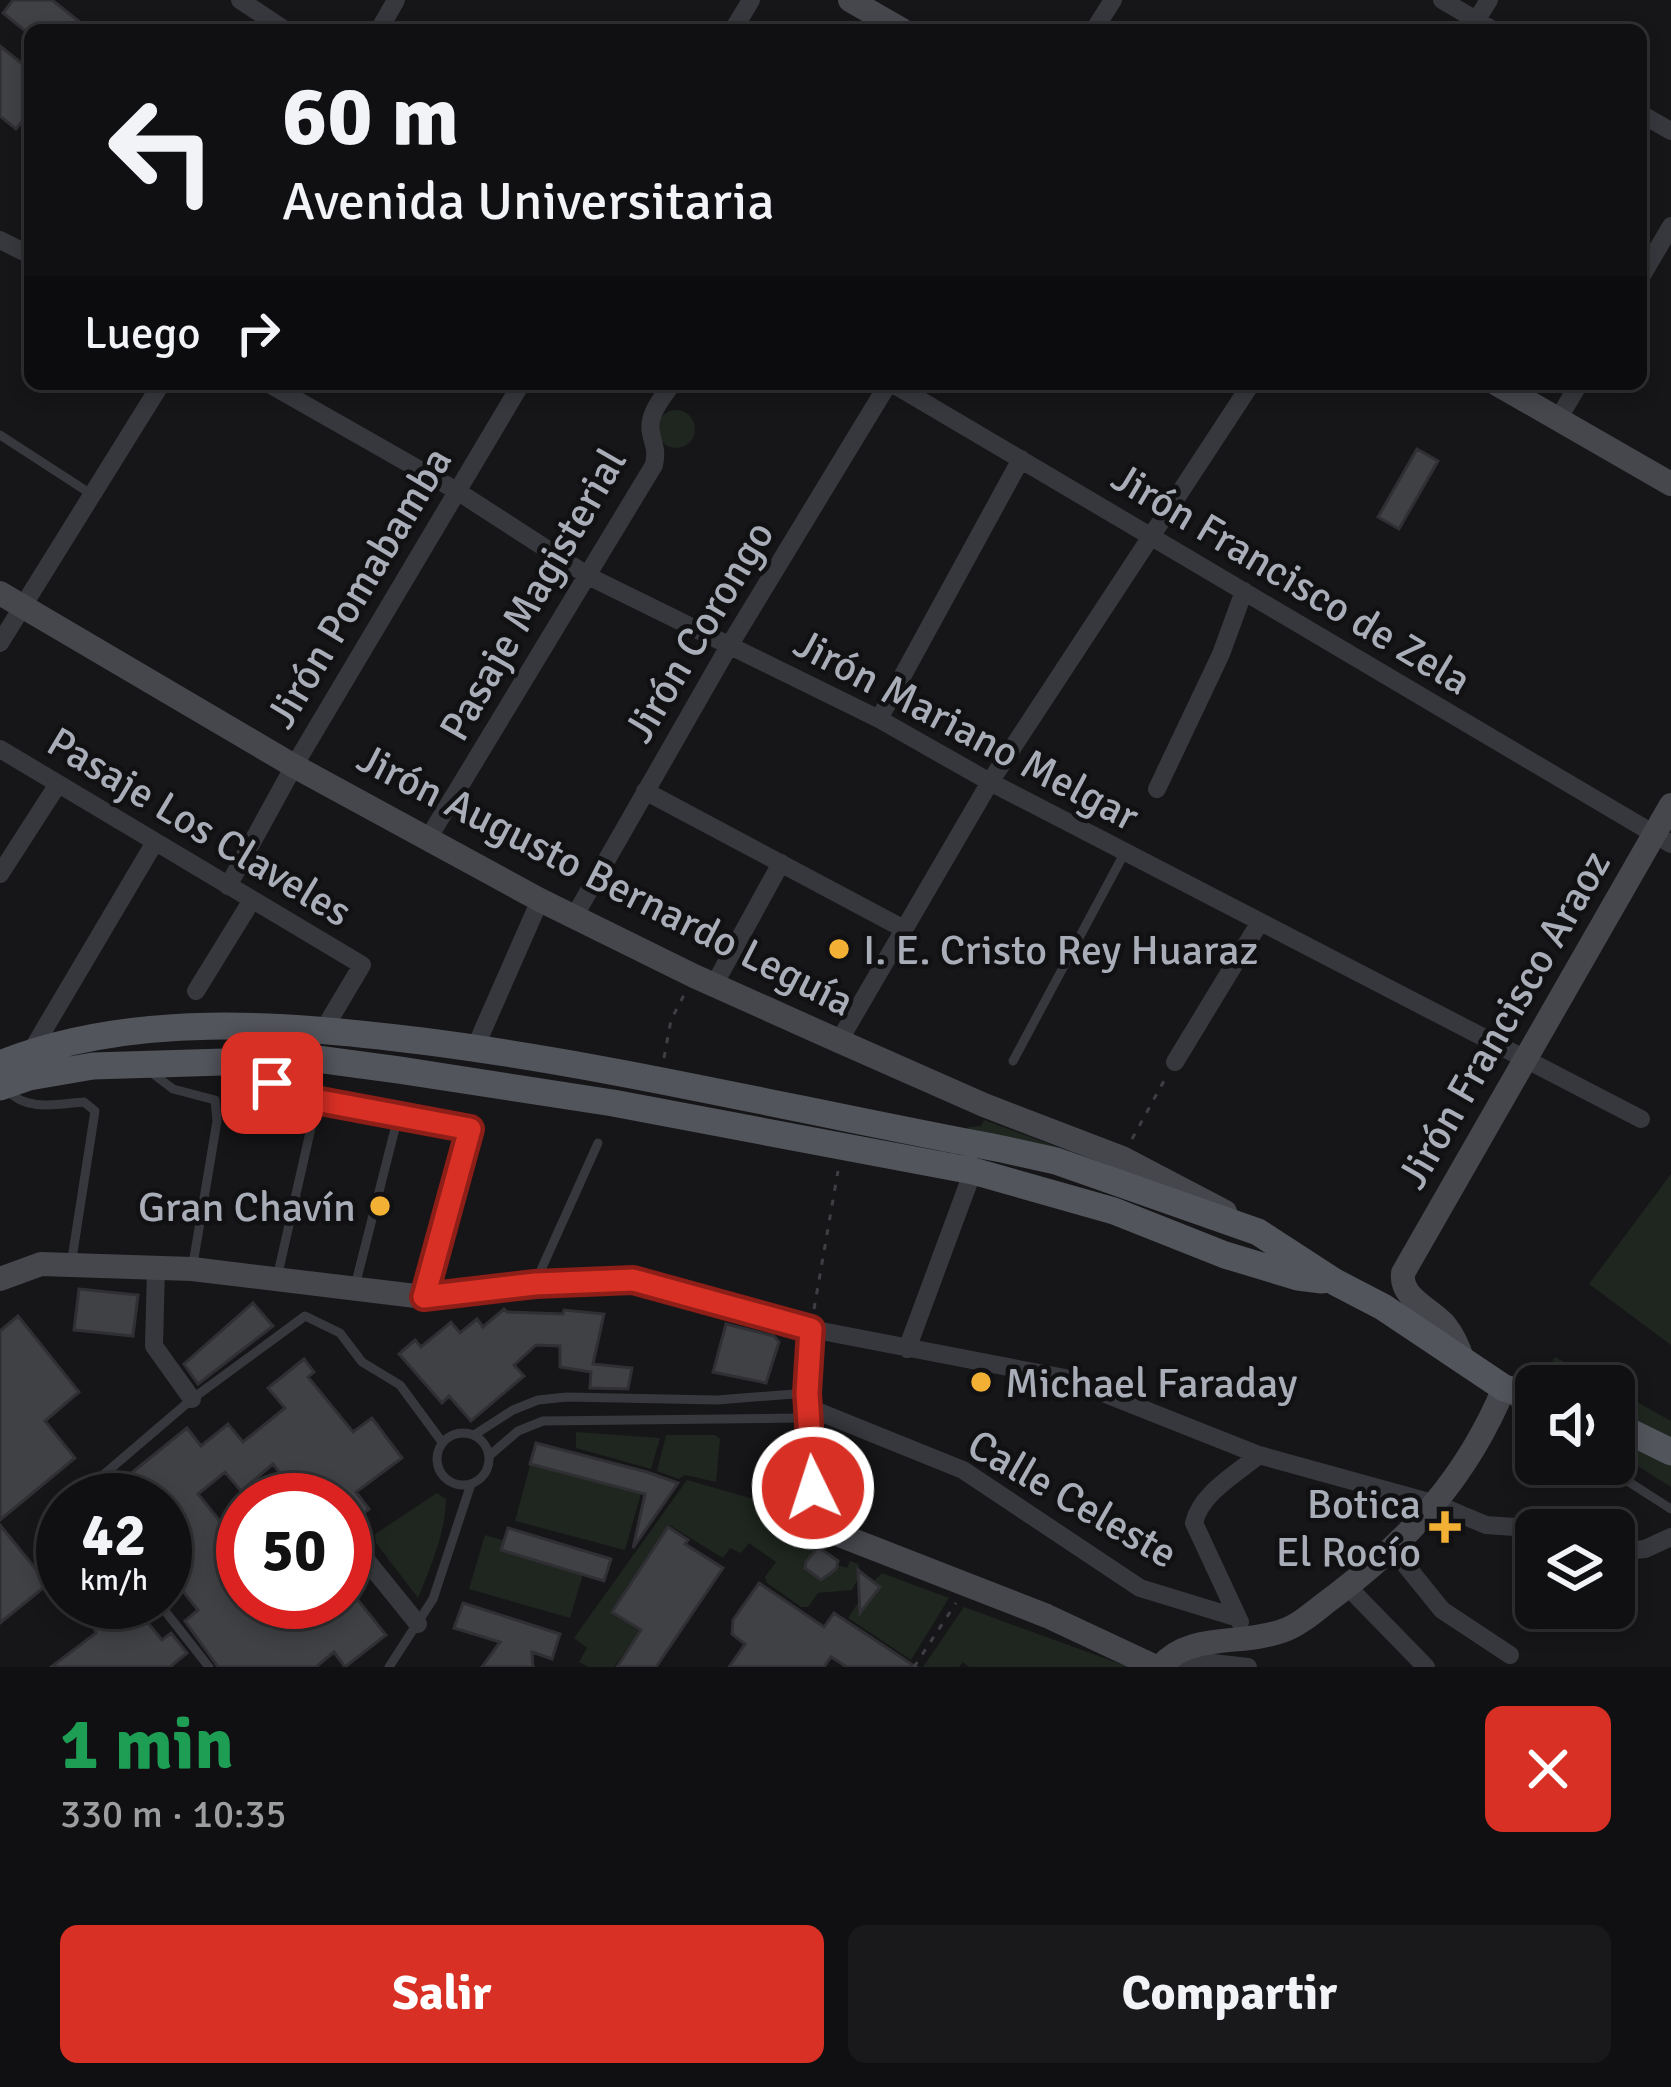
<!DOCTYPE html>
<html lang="es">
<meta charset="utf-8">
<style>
:root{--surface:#101012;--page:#19191b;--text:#f1f3f6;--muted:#9c9d9f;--line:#303032;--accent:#d93025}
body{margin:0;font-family:Signika,sans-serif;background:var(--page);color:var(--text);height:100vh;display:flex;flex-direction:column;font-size:45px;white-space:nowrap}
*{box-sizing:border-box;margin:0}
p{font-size:39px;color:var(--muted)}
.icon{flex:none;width:66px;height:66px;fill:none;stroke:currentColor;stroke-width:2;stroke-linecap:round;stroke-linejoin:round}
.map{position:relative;height:1667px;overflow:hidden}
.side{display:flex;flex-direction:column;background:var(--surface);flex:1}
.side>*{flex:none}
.guide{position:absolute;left:24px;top:24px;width:1623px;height:366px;border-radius:18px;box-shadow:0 6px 18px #0003,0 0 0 3px var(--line);background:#101012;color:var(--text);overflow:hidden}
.controls{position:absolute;left:1515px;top:1365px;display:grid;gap:24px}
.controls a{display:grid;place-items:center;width:120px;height:120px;border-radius:18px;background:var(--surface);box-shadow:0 6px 18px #0003,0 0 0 3px var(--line);font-size:60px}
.speed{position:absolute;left:36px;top:1473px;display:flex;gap:24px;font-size:60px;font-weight:700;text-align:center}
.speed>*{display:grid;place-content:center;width:156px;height:156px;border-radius:50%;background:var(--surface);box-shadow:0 6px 18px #0003,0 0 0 3px var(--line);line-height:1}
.speed small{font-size:30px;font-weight:400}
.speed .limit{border:18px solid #d22;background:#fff;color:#111}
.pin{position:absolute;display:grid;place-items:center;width:102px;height:102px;color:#fff;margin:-51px;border-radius:24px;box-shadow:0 6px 18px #0006}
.me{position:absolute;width:132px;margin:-66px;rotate:356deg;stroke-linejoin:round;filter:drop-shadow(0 0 9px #0008)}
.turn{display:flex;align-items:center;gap:42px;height:252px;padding:0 60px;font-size:54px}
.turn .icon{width:156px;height:156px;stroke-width:2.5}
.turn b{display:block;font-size:84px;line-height:102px}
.then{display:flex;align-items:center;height:114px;padding:0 60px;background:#0003;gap:24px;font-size:45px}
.round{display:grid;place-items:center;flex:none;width:126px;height:126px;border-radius:18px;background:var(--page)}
.head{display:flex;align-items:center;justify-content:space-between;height:204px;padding:0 60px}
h1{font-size:72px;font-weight:700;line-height:90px;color:#1e9e55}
.primary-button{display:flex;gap:24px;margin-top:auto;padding:24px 60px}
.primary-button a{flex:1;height:138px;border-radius:18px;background:var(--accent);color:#fff;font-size:48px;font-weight:700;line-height:138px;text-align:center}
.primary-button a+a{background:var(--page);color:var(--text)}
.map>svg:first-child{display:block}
</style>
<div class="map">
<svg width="1671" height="1667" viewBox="0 0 1671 1667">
<rect width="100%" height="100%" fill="#161618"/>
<path fill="#1e261f" d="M657 429a19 19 0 1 1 38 0a19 19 0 1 1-38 0Z
M984 1120 1106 1165 967 1138 968 1127 981 1126Z
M1671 1174V1345L1589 1284Z
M1555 1357 1608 1386H1555L1541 1381Z
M1614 1389 1671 1421V1439L1614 1411Z
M576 1432 660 1438 651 1469 576 1448Z
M1614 1433 1671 1463V1487L1614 1451Z
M666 1435H715L720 1439 716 1482 685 1475 679 1479 657 1471Z
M536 1443 647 1472 625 1550 515 1521Z
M687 1480 775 1505 798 1487 801 1542 816 1548 805 1569 822 1581 838 1565 847 1568 850 1561 858 1564 861 1573 852 1590 818 1593 808 1607H801L767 1583 765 1577 776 1562 749 1543 741 1553 730 1548 723 1558 669 1525 611 1611 639 1631 614 1667H588L579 1662 587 1648 574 1638Z
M437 1493 446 1499C445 1535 431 1566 418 1598L376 1543 375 1534Z
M485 1535 586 1564 570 1618 469 1589Z
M882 1573 949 1598 911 1660 848 1618 860 1600 868 1605 881 1587 874 1581Z
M964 1607 1126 1666V1667H969L963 1662 959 1667H923Z"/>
<path fill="#404145" stroke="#303034" stroke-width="3" d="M13 0H52L90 30H24L3 13Z
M0 46 30 70V112L16 129 0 116Z
M1417 449 1438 461 1399 529 1378 517Z
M79 1289 138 1295 133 1336 74 1330Z
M253 1303 273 1326 198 1384 184 1364Z
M504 1309 507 1312 563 1314 564 1310 604 1314 593 1364 632 1368 628 1389 590 1388 591 1372 560 1367V1346L536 1345 514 1365 524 1376 471 1421 449 1396 442 1403 399 1354 415 1340 421 1347 451 1322 460 1333 477 1319 483 1327Z
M18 1316 79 1392 45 1421 75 1458 0 1520V1331Z
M726 1324 774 1336 779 1342 766 1383 713 1372Z
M304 1359 314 1372 308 1377 353 1432 372 1418 402 1458 356 1492 369 1509 345 1528V1500H300L273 1464 241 1491 225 1472 198 1494 231 1535 223 1541 243 1566V1602H345V1584L386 1635 345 1667 334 1652 316 1667H218L185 1621 198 1610 165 1569V1500H98L187 1428 201 1446 228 1424 243 1442 285 1408 268 1388Z
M536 1443 647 1472 678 1483 633 1548 645 1494 530 1464Z
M0 1525 48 1584 0 1623Z
M668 1527 688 1540 685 1544 723 1568 656 1667H617L641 1630 612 1612Z
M508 1528 611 1559 604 1581 501 1550Z
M818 1547 838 1561 836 1569 821 1580 805 1568 806 1562Z
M858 1570 880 1587 860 1613Z
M759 1583 824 1627 834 1613 916 1667H847L831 1657 824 1667H729L745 1644 732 1634 733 1620Z
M463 1603 560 1634 552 1659 532 1652 533 1667H482L500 1642 454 1628Z
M139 1612 162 1640 171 1633 187 1653 170 1667H51L96 1633 94 1628 107 1617 117 1630Z"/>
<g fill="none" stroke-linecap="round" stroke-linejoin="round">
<path stroke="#3d3f44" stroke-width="3" stroke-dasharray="6 9" stroke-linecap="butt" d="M664 1058 671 1020 685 993
M1132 1139 1165 1079
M814 1309 838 1171
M914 1667 956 1603"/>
<path stroke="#37383d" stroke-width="9" d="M0 435 91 494
M1013 1061 1125 852
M261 1069 272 1083 315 1100 470 1129 425 1291
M148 1070 173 1089 215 1100 217 1121 193 1264
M7 1090C27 1112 57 1104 84 1102L95 1111 71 1265
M277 1278 313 1119
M536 1281 598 1143
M355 1286 398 1117
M1509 1398 1536 1421
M437 1459a26 26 0 1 1 52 0a26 26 0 1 1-52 0Z
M474 1435 513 1410 538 1400 567 1397 717 1400 807 1393
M489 1456 518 1431 543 1421 802 1418
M1601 1464 1671 1509
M88 1500 95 1482 192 1399 305 1316 340 1333 362 1362 400 1385 442 1442
M158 1602 209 1667
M389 1667 433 1599 471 1484"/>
<path stroke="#37383d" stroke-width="18" d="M240 0 285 30
M1442 0 1493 30
M379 30 396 0
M733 30 751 0
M1094 30 1113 0
M1470 30 1489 0
M1641 114 1671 131
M0 240 30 255
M1641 277 1671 226
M269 384 457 491 590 577 879 719 990 782 1641 1119
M893 384 1671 844
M1558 419 1579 384
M0 643 161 384
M879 719 1021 459
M0 749 362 965 324 1029
M1157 789 1221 654 1244 591
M645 791 904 929
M429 837 654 465C657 450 654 447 651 433 647 415 662 398 672 384
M0 874 58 784
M228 886 294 766 521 384
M574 917 729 646 888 384
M714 985 781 863
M196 991 252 900
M839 1041 990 782 1251 384
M475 1048 540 900
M29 1055 155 842
M1175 1062 1260 922
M156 1268 154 1346 192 1399
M811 1329 1065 1378 1259 1455 1436 1504 1486 1525 1515 1527 1536 1537
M907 1349 973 1171
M807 1407 963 1470 1140 1588 1238 1618
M1391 1547 1442 1610 1510 1655
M1614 1552 1645 1549 1671 1537
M363 1556 418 1624
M1347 1586 1426 1667
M1240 1622 1194 1523C1200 1494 1237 1473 1259 1455
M1168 1658 1248 1667"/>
<path stroke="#45474d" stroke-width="24" d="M850 0 902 30
M1497 384 1671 484
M0 593 294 766 540 900 694 976 839 1041 984 1105 1122 1158 1225 1212
M0 1279 41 1264 192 1269 424 1297 535 1284 633 1280 811 1329C808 1376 799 1474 822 1516 826 1523 835 1530 842 1536L1047 1616 1156 1667
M1463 1361C1459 1348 1454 1336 1445 1325 1430 1308 1400 1298 1403 1273L1671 805
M1160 1667C1190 1632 1240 1646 1282 1631 1301 1625 1319 1607 1336 1595 1412 1537 1467 1477 1504 1388"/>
<path stroke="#53555c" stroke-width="27" d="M0 1064C132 1011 284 1024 422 1041 618 1066 808 1113 1002 1149L1056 1161 1258 1232 1335 1282 1383 1307 1504 1388 1536 1397
M0 1087 29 1077 93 1066 317 1059 399 1070 613 1103 973 1171 1114 1211 1225 1255 1298 1277 1322 1280
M1614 1424 1671 1452"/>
</g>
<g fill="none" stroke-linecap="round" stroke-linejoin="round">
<g stroke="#8d1f18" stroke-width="30">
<path id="route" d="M272 1083 315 1100 470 1129 424 1297 535 1284 633 1280 811 1329 807 1393 813 1488"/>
</g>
<use href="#route" stroke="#d93025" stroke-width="21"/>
</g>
<g fill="#f2b134" stroke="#111113" stroke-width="4.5">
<circle cx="839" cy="949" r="12"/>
<circle cx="380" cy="1206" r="12"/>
<circle cx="981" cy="1382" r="12"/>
<path d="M1439 1509h12v12h12v12h-12v12h-12v-12h-12v-12h12z"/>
</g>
<g text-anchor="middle" stroke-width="9" stroke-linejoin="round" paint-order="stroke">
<g font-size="42" fill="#a8adb8" stroke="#111113">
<text transform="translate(1292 578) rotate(31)" y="15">Jirón Francisco de Zela</text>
<text transform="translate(358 587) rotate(-59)" y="15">Jirón Pomabamba</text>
<text transform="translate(532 594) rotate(-60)" y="15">Pasaje Magisterial</text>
<text transform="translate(698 631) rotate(-59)" y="15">Jirón Corongo</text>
<text transform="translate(967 729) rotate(28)" y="15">Jirón Mariano Melgar</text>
<text transform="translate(200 826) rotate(31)" y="15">Pasaje Los Claveles</text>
<text transform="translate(606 879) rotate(27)" y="15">Jirón Augusto Bernardo Leguía</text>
<text transform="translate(1503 1019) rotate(-60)" y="15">Jirón Francisco Araoz</text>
<text transform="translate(1073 1498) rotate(30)" y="15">Calle Celeste</text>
</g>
<g font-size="42" fill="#a8adb8" stroke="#111113" text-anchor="start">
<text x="863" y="964">I. E. Cristo Rey Huaraz</text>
<text x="356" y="1221" text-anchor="end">Gran Chavín</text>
<text x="1005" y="1397">Michael Faraday</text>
<text x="1421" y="1518" text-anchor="end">Botica<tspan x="1421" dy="48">El Rocío</tspan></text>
</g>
</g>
</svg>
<div class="controls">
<a><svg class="icon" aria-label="sound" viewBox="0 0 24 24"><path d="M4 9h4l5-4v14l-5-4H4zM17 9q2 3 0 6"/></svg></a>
<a><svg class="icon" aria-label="layers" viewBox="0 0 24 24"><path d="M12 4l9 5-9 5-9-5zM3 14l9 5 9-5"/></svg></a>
</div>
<div class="speed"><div>42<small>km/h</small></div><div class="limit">50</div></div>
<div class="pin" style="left:272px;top:1083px;background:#d93025"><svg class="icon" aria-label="arrive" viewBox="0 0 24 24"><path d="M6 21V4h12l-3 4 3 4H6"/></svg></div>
<svg class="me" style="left:813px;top:1488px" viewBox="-20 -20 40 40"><circle r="17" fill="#d93025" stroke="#fff" stroke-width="3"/><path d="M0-11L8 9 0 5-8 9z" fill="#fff"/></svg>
<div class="guide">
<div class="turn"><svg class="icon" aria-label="left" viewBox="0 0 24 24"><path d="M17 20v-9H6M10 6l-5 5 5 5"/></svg><div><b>60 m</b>Avenida Universitaria</div></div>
<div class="then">Luego<svg class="icon" aria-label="right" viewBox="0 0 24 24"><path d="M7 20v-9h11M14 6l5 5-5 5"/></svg></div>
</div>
</div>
<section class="side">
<div class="head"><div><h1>1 min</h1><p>330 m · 10:35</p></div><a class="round" style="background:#d93025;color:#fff"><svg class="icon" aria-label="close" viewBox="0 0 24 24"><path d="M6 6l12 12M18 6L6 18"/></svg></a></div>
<div class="primary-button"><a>Salir</a><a>Compartir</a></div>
</section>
